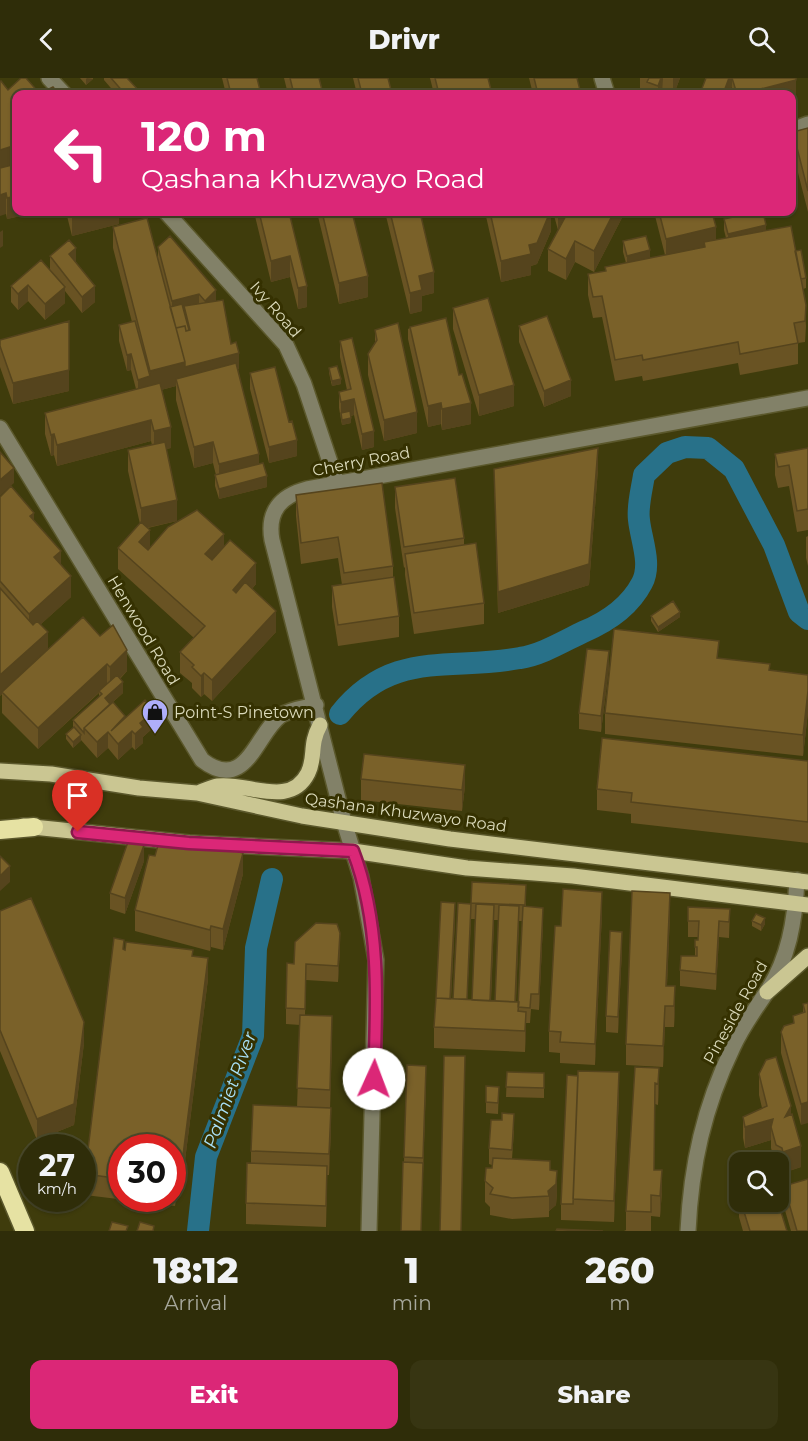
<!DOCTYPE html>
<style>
:root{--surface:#2f2d09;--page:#373512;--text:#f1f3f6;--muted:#a7a89c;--line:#4a492a;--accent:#db2777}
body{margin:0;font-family:Montserrat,sans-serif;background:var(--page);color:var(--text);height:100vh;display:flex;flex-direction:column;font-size:22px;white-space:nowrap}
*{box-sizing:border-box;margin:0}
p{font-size:20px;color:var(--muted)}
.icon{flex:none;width:33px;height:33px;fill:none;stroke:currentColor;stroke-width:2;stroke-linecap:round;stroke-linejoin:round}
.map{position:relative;height:1153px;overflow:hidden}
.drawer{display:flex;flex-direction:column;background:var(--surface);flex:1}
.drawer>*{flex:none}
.top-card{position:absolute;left:12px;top:12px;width:784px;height:126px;border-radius:12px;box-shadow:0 2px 4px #0004,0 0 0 2px var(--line);background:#db2777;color:#fff;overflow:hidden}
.controls{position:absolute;left:729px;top:1074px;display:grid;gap:12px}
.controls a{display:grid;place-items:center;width:60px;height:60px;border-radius:12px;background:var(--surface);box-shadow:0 2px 4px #0004,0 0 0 2px var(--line);font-size:30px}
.speed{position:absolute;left:18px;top:1056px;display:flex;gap:12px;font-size:30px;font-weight:700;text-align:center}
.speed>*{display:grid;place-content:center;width:78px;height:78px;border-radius:50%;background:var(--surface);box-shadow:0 2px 4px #0004,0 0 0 2px var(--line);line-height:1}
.speed small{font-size:15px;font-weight:400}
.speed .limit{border:9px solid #d22;background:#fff;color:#111}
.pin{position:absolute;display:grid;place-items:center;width:51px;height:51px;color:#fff;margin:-62px -26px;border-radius:50% 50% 50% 0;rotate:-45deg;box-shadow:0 0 6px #0007}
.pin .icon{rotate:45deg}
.me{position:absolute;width:66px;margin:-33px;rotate:2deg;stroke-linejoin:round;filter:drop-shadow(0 0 4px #0008)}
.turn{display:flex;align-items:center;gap:21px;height:126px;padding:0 30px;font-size:27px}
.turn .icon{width:78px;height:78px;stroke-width:2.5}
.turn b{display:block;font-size:42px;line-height:51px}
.eta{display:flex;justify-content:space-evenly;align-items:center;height:102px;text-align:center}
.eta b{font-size:36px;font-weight:800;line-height:42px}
.primary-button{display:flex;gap:12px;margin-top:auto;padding:12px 30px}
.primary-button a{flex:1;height:69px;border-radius:12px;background:var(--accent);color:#fff;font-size:24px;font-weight:800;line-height:69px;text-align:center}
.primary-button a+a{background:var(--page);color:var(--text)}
header{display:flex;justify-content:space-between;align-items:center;height:78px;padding:0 30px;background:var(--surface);font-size:27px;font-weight:800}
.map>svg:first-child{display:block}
</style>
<header><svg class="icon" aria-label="back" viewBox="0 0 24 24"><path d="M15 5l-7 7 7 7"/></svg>Drivr<svg class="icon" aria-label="search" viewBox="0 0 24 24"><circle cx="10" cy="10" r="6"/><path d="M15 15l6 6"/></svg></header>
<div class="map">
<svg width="808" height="1153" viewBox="0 0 808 1153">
<rect width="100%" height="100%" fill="#3f3c0c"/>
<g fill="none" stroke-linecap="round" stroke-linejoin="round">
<path stroke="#287189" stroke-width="22" d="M340 636C392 571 449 593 520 580 541 577 564 563 583 554 607 544 630 528 642 505 652 486 641 462 639 442 637 428 642 411 644 397L667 375 685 369 708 370 734 391 774 467 799 534 808 541
M198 1153 206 1079 253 958 256 870 272 801"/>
<g stroke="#5b582c" stroke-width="18">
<path id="minor" d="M49 0 64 16
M602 0 607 16
M792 52 808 46
M166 134 286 267 304 306 337 405
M0 350 202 682C246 716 256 656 280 638 290 631 304 630 316 627
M369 1153 376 882 361 799 344 744 272 462C267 434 280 418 307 411L808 320
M688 1153C691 1087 704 1029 733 969 742 949 754 933 766 915 789 881 795 842 797 802"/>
</g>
<g stroke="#5b582c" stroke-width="18">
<path id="major" d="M0 693 51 696 139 710 197 715 302 738 450 761 808 804
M200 714C206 712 212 709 218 708 247 704 290 731 308 695 316 679 309 667 320 647
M23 748 189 765 353 773 467 790 573 798 808 827
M767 914 808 878"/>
</g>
<g stroke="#5b582c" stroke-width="21">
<path id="highway" d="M0 752 34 749
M0 1094 25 1153"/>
</g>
<use href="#minor" stroke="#828168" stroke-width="15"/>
<use href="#major" stroke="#cac692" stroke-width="15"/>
<use href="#highway" stroke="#e6e2a3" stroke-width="18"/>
</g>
<path fill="#695323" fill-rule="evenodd" d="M80 0H93V1L86 7Z
M104 0H127L142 16H116L104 2Z
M222 0H257L261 16H226Z
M284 0H319L323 16H288Z
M353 0H388L392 16H357Z
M430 0H488L492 16H434Z
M529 0H577L581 16H533Z
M640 0H680L674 16H640Z
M706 0H796V18L792 16H732V8L729 16H701V13Z
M0 4 16 134H53L31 139 30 136 7 141 6 136Z
M808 50V134L793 75V54Z
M66 134H119V146L72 158Z
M254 134H289L307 229 298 231 290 199 271 204Z
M317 134H352L368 219 339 226Z
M385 134H420L434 215 422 218V233L410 236Z
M485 134H551V153L537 186 531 188V197L501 204Z
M553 134H625L594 194 575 184 566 202 548 193V171L558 152Z
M654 134H737L713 140 716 162 726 160 724 152V141L766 153 795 173 806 200V210L803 211 806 248 805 264 798 265V286L740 297 738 285 643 303 642 298 615 303 602 239 593 240 588 217V196L605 193V189L626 185 623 174V163L650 180 665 177Z
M113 149 158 182V169L216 223 239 291H238L259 386 267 409 219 421 215 408V397H216L213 385 194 390 176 322V308L161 312 171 370 166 371 177 443 148 450 150 469 224 468 256 506 252 511 276 554 212 623 204 616 201 619 192 610V605L180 595V574L194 560 118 491V470L140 446 128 393V372L152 367 151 363 57 388 54 377 51 378 45 356V335L136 311 131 292 127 293 119 263V247L132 244 113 170Z
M50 178 76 184 95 224 82 235 65 213V225L45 242 28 223 18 232 11 224V208L50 192Z
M453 230 514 328 479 338 453 251Z
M519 248 571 318 544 329 519 264Z
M410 250 471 346 442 352 441 346 428 349 408 261V251Z
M375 252 417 355 384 363 368 297V276L375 266Z
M0 262 69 313 13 326 0 289Z
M340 263 374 369 362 372 354 337 351 338V345L342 347 339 330V314L347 312 340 279Z
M329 290 341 306 332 308 329 295Z
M250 295 289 344 297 378 269 385 250 311Z
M808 370V452L797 454 789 408 778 410 775 397V376Z
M494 391H598L589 507 498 535Z
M395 409 464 460V467L484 525V546L414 556 405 497V489L404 490 395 430Z
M296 417 393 488V499L399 538V559L338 568 332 529V508L342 507 338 480 301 486 296 438Z
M0 419 34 443 61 487 71 519 41 546 48 572 83 539 127 593 120 601 123 615 113 624 125 640 154 649 143 659V665L135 672 132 669 118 682 108 670 97 680 81 662 73 670 66 661V656L73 650V642L99 619V615L38 671 2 635V616L0 618Z
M808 458V488L806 480V459Z
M651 538 680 539 658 554 651 543Z
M719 580 770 592 808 597V634L803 678 605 656V635Z
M609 589 601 654 579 651V635Z
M808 683V765L631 745V736L597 732V711Z
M361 701 465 708 462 733 361 722Z
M182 766 243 796 223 872 211 869 210 873 135 853V832L155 778Z
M144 783 125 836 110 831V815Z
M472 804 526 807V829L543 845 539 932 531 931 530 945H526L525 974 434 970V949L455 841 451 921H453L471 826ZM471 841H475L472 922H467ZM494 842H499L495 923H491ZM519 843H523L518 924H516Z
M730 831 729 860 719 859 716 912 680 908V892L695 878V862H698V859H688V843Z
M0 833 84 965 74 1047 37 1062 0 973Z
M602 835 595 987 560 985V975L549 974V953L561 848Z
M670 836 667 908 675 929 674 949H665L663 989 626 987V966Z
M752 843 765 846 761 853 752 848Z
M622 870 618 955 606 954V938Z
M340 871 338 904 306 902 305 937 332 959 330 1030 331 1051 329 1097H327L326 1149 246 1146V1125L251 1086V1073L297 1029 300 947 286 946V930L294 886Z
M124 872 193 878 208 901 181 1114H177L175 1128 85 1117V1096ZM122 1070H172V1120H122Z
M808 925 801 1047 781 975V954L793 945V938L803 935V926Z
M407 987 426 1004 423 1096 404 1084Z
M635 989 659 990 658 1027 655 1026 654 1092 662 1113 660 1139 651 1138V1153H624L626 1152V1133Z
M507 994 544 995V1020L506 1019Z
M759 996 791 1037 801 1089 783 1095 782 1091 778 1089V1084H775L771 1070V1062L745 1070 743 1060V1039L762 1030 759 1017Z
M486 1008 499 1009 498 1036 486 1035Z
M619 1015 614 1144 561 1142V1126Z
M514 1052 512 1081 550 1092 557 1114 556 1127 549 1133V1139L512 1141 490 1137V1129L485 1124V1103L492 1090V1087L489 1086V1070Z
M784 1108 808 1153H791L784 1129Z
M739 1118 740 1124H778L787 1153H743L739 1139Z"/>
<path fill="#55441d" d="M87 0 93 1 86 7V1Z
M661 0H663L662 16H658V8Z
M673 0H680L674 16H673Z
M729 0H732V8L729 16H723Z
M796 2V18L792 19V16H741Z
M16 67V88L0 93V72Z
M6 115V136L0 138V117Z
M16 118V134H30V136L7 141V120Z
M31 134H53L31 139Z
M85 134H119V146L72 158V137Z
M550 134H551V153L537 186 531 188V197L501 204V183Z
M558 134H568L558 152Z
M614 134H625L594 194V173Z
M713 134H737L713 140Z
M766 147V157L728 167V156Z
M716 149V170L704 164V173L666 182V161Z
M3 152V168L0 170V154Z
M575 163V184L566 202V181Z
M76 170V186L69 176Z
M650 172V183L627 189V178Z
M290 178V199L271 204V183Z
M434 194V215L422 218V233L410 236V215L419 198Z
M368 198V219L339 226V205Z
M28 207V223L18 232V216Z
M95 208V224L82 235V219Z
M307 208V229L298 231V210Z
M65 209V225L45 242V226Z
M216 212V228L205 239V223Z
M199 216V232L184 228V236L172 239V223Z
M239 275V291L178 307 176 301V308L138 318V302L150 298V293L185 284Z
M131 276V292L127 293V277Z
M69 292V313L13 326V305Z
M341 301V306L332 308V303Z
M571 302V318L544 329V313Z
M514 307V328L479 338V317Z
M354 321V337L341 340V324Z
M441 325V346L428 349V328Z
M471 325V346L442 352V331Z
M417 334V355L384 363V342Z
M351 340V345L342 347V342Z
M151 342V363L57 388V367Z
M171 349V370L154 374V353Z
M374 353V369L362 372V356Z
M54 356V377L51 378V357Z
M297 362V378L269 385V369Z
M213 364V385L194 390V369Z
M598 370V391L589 507 498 535V514Z
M259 376V397L219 407V386Z
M14 390V405L0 418V402Z
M267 398V409L219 421V411Z
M177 422V443L141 451V430Z
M34 435V456L30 438Z
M150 452V473L139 485V464Z
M224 456V477L205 498V476Z
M61 473V494L54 479Z
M256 485V506L233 533V512Z
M71 498V519L29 557V536Z
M276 533V554L212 623V602Z
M680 534V539L658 554V549Z
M48 554V575L2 614V616L0 618V597Z
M127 572V593L110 610V589Z
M609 573V589L601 654V638Z
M107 586V607L38 671V650Z
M204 595V616L201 619V598Z
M123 604V615L105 631V620Z
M808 613V634L803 678V657Z
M154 633V649L143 659V665L135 672V656L140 645Z
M132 653V669L118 682V666Z
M108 654V670L97 680V664Z
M81 657V663L73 670V664Z
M465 687V708L462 733V712Z
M144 767V783L125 836V820Z
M243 775V796L223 872V851Z
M10 788V804L0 813V798Z
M602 814V835L595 987V966Z
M670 815V836L666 929V908Z
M455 825V841L450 941V925Z
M471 826V842L466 941V925Z
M494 827V843L490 942V926Z
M519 828V844L515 943V927Z
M543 830V845L539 932V916Z
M765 840V846L761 853V847Z
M719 843V859L716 912V896Z
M211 848V869L210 873V852Z
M622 854V870L618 955V939Z
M340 855V871L338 904V888Z
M208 880V901L181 1114V1093Z
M675 908V929L674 949V928Z
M665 928V949L663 989V968Z
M526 934V955L525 974V953Z
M332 938V959L330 1033V1012Z
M84 944V965L74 1047 37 1062V1041Z
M426 988V1004L423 1096V1080Z
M659 990V1011L658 1027V1006Z
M619 994V1015L614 1144V1123Z
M808 1024V1045L801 1047V1026Z
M791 1028V1049L785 1039Z
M331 1030V1051L329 1097V1076Z
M773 1041 771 1049V1062L745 1070V1049Z
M801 1068V1089L783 1095V1074Z
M550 1083V1104L557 1093V1114L556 1127 549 1133V1118H548Z
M327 1088V1109L326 1149V1128Z
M662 1092V1113L660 1139V1118Z
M177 1093V1114L175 1128V1107Z"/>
<path fill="#7a6129" stroke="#55441d" stroke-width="1.5" d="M21 0H26L40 16H16V67L0 72V4L1 3 8 12Z
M111 0H127L142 16H125Z
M227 0H257L261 16H231Z
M290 0H319L323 16H294Z
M358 0H388L392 16H362Z
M435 0H488L492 16H439Z
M534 0H577L581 16H538Z
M649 0H661L658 8 647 4Z
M706 0H729L723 16H711L701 13Z
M732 0H796V2L741 16H737Z
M53 9 59 16H45L43 14Z
M808 50V113L793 54Z
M16 86V118L7 120 6 115 0 117V90Z
M71 134H85L72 137Z
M259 134H289L307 208 298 210 290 178 271 183Z
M322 134H352L368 198 339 205Z
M390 134H420L434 194 419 198 422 212 410 215Z
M490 134H550L537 165 529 167 531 176 501 183Z
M568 134H614L594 173 575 163 566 181 548 171Z
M659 134H712L716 149 666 161Z
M756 134H763L766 147 728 156 724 141Z
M147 140 185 284 150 293 113 149Z
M791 148 806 227 805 243 794 245 798 265 740 276 738 264 643 282 642 277 615 282 602 218 593 219 588 196 606 193 605 189 705 169 704 164Z
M170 158 216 212 205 223 199 216 172 223 158 169Z
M646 158 650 172 627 178 623 163Z
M69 162 76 170 69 176 95 208 82 219 50 178Z
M801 172 806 200 801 201 795 173Z
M41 182 65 209 45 226 28 207 18 216 11 208Z
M488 220 514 307 479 317 453 230Z
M223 222 231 266 236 264 239 275 185 289V284L176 250 185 248 186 253 190 252 184 228Z
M182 226 189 252 186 253 185 248 176 250 170 229Z
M547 238 571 302 544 313 519 248Z
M446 240 459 297 462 296 471 325 442 331 441 325 428 328 410 249Z
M69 243V292L13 305 0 268V262Z
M135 243 150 298 138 302 131 276 127 277 119 247Z
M398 245 417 334 384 342 368 276 377 262 375 252Z
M352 260 374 353 362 356 354 321 341 324 339 314 351 311 340 263Z
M236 285 259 376 219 386 213 364 194 369 176 301Z
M337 288 341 301 332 303 329 290Z
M275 289 289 344 292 343 297 362 269 369 250 295Z
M160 305 171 349 154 353 151 342 57 367 54 356 51 357 45 335Z
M350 333 351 340 342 342 341 335Z
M165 364 177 422 141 430 128 372Z
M598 370 589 486 498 514 494 391Z
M808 370V431L797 433 789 387 778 389 775 376Z
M0 374 14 390 0 402Z
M263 385 267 398 219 411 215 397Z
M455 400 464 460 404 469 395 409Z
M382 405 393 488 344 495 338 459 301 465 296 417Z
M11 408 34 435 30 438 61 473 54 479 71 498 29 536 0 503V419Z
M197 432 224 456 205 476 212 482 230 462 256 485 233 512 236 515 245 504 276 533 212 602 204 595 201 598 192 589 194 587 180 574 205 548 118 470 141 444 150 452 139 464 148 472 168 449Z
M476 465 484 525 414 535 405 476Z
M394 499 399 538 338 547 332 508Z
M0 510 33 547 37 543 48 554 0 597Z
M673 523 680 534 658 549 651 538Z
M83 539 100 558 113 547 127 572 110 589 107 586 38 650 2 614Z
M614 551 719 563 717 580 770 586 769 592 808 597V613L803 657 605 635Z
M587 571 609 573 601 638 579 635Z
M117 597 123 604 105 620 110 626 84 650V655L73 642 102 616 99 613Z
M145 622 154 633 140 645 143 649 135 656 132 653 118 666 108 654 97 664 84 650 113 624 125 638 111 653Z
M74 649 81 657 73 664 66 656Z
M602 660 808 683V744L631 724 632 715 597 711Z
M364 676 465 687 462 712 361 701Z
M184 759 243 775 223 851 211 848 210 852 135 832 149 777 155 778 160 760 182 766Z
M129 761 144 767 125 820 110 815Z
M0 778 10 788 0 798Z
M472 804 526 807 525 827 471 825Z
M563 811 602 814 595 966 560 964 561 954 549 953 555 848H561Z
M632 813 670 815 666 908H675L674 928H665L663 968 626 966Z
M31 820 84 944 74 1026 37 1041 0 952V833Z
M441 824 455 825 450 921 436 920Z
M458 825 471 826 467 921H453Z
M476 826 494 827 490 923 472 922Z
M499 827 519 828 515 924 495 923Z
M523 828 543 830 539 916H531L530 930 518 929Z
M688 829 730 831 729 844 719 843 716 896 680 892 681 878H697V869H695V862H698L699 843H688Z
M756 836 765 840 761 847 752 843Z
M316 845 337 846 340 855 338 888 306 886 305 931 286 930 287 885 294 886 295 864Z
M610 853 622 854 618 939 606 938Z
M114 860 124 862 123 871 125 872 126 864 193 872 192 878 208 880 181 1093H177L175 1107H172V1070H122V1101L85 1096Z
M436 920 519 924 518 933 526 934 525 953 434 949Z
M808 925V1024L801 1026 781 954 784 948 794 945 793 938 805 934 803 926Z
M300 937 332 938 330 1012 297 1010Z
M444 978H465L461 1153H440Z
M776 979 791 1028 785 1039 792 1036 801 1068 783 1074 782 1070 776 1067 771 1049 773 1041 745 1049 743 1039 767 1028 759 996 766 982Z
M407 987 426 988 423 1080 404 1079Z
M635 989 659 990 658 1006 655 1005 654 1092H662L660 1118 651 1117V1134L626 1133Z
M578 993 619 994 614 1123 573 1121Z
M507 994 544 995V1010L506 1009Z
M567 997 578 998 573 1126H561Z
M486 1008 499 1009 498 1025 486 1024Z
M253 1027 331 1030 329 1076 251 1073Z
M502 1035 514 1036 512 1072 489 1070 491 1042H502Z
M493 1080 550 1083V1092L557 1093 556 1106 548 1113 549 1118 512 1120 490 1116 493 1110 485 1103 486 1090H492Z
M403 1084 423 1085 421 1153H401Z
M247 1085 327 1088 326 1128 246 1125Z
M808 1101V1153H797L784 1108Z
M741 1124H778L787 1153H750Z
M112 1144 128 1148 126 1153H109Z
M140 1144 154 1148 153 1153H137Z
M557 1151 603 1153H556Z"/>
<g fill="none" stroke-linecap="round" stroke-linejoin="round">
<g stroke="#8e194d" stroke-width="15">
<path id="route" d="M78 754 189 765 353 773C381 846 377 925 374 1001"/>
</g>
<use href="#route" stroke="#db2777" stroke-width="10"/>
</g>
<defs>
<g id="shop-pin" transform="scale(1.35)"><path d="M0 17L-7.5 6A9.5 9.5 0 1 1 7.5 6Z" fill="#afaefa" stroke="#353101"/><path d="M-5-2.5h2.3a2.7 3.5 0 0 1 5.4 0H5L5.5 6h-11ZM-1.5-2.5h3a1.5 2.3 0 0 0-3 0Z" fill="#111"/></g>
</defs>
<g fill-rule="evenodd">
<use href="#shop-pin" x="155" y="634"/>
</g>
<g text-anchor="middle" stroke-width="6" stroke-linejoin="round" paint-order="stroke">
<g font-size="16" fill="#dbdabb" stroke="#353101">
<text transform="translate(276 231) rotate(49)" y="6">Ivy Road</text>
<text transform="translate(361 383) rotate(-11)" y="6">Cherry Road</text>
<text transform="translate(144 552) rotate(59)" y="6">Henwood Road</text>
<text transform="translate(406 734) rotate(8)" y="6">Qashana Khuzwayo Road</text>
<text transform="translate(735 934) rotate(-61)" y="6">Pineside Road</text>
</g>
<g font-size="16" fill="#dbdabb" stroke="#353101" text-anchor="start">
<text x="174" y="640">Point-S Pinetown</text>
</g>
<g font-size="18" font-style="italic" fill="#aae2f9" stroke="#353101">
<text transform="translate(230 1012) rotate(-70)" y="6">Palmiet River</text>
</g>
</g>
</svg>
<div class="controls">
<a><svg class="icon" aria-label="search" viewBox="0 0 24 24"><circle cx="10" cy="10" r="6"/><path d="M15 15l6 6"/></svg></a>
</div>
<div class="speed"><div>27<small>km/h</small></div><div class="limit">30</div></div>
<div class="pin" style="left:78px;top:754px;background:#d93025"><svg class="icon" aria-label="arrive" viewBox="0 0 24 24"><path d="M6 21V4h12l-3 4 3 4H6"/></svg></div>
<svg class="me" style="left:374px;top:1001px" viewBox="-20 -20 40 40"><circle r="19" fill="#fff"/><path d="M0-13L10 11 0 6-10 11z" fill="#db2777"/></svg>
<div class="top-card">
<div class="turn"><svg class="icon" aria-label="left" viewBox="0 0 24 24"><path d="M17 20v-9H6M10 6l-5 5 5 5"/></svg><div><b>120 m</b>Qashana Khuzwayo Road</div></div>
</div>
</div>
<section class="drawer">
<div class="eta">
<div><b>18:12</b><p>Arrival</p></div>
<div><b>1</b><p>min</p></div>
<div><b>260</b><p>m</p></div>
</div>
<div class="primary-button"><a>Exit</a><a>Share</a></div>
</section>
